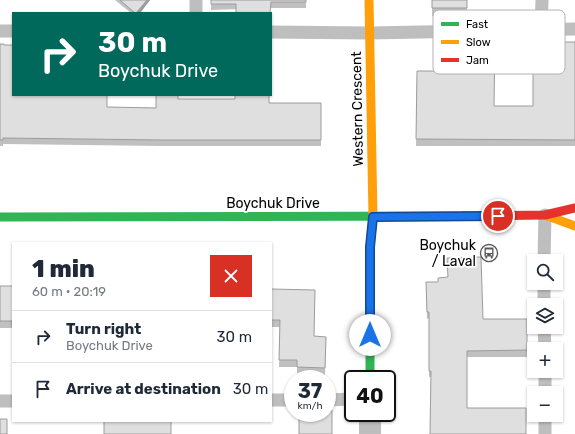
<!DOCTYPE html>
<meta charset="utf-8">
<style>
:root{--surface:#fff;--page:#f2f2f3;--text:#1f2937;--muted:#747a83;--line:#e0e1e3}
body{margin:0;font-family:Rubik,sans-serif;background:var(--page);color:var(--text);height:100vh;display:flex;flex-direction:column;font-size:15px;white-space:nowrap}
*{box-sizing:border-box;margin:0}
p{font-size:13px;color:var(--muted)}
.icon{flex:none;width:22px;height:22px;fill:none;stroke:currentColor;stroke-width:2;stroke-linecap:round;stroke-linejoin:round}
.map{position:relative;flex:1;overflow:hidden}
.sheet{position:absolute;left:12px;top:242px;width:260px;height:180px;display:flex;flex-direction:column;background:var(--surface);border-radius:0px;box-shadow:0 1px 3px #0004}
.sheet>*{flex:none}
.banner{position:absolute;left:12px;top:12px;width:260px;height:84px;border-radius:0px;box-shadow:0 1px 3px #0004;background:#00695c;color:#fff;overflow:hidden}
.controls{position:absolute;left:527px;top:254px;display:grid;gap:8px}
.controls a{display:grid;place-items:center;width:36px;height:36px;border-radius:0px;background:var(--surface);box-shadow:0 1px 3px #0004;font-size:20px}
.speed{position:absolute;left:284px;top:370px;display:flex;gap:8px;font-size:20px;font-weight:700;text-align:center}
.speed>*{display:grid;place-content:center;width:52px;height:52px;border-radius:50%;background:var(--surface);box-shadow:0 1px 3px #0004;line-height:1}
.speed small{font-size:10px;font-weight:400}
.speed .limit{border:2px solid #111;border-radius:6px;background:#fff;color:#111}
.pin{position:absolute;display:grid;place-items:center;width:34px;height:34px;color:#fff;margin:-17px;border:2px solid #fff;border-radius:50%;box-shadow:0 1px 4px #0007}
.me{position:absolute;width:44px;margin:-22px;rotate:0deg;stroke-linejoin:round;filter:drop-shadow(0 0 3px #0008)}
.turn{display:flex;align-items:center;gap:14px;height:84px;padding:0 20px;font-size:18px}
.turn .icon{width:52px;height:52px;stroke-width:2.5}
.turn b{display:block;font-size:28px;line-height:34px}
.round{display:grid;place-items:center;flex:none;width:42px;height:42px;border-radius:0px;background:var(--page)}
.overview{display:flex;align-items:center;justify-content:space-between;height:68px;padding:0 20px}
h1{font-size:24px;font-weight:800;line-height:30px}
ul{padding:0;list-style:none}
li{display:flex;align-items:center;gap:12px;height:52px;padding:0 20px;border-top:1px solid var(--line)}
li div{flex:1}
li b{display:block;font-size:15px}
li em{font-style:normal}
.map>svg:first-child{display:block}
</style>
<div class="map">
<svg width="575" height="434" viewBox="0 0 575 434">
<rect width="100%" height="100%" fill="#fff"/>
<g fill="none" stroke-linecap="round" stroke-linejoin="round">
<path stroke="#bebebe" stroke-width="13" d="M196 13V0
M541 30 542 0
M0 31H13
M271 32 370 33 575 29
M544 261 545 215
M544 283V305
M544 327 545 349
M545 371V393
M271 400H293
M327 400 353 399
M0 401H13
M545 415V434"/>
<path stroke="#bebebe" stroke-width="22" d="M370 434V413"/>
<path stroke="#30b455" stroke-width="9" d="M0 217 463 216
M370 266V379"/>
<path stroke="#ff9f0a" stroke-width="9" d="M369 0 373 217 370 247V266
M545 215 575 226"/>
<path stroke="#e5322d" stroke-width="9" d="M463 216 545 215 575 208"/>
</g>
<path fill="#c0c0c0" d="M115 0H150L140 13H131Z
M211 0H306V8H271L211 10Z
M432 0H467V16H432Z
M575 42V146H416L417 71H464L494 106H533Z
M0 44 107 107 156 108 178 99 269 103H321V146H162L3 144V146H0Z
M426 282H438L483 319H527V357H467L430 434 431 377H429V318L427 319Z
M0 286H13V332H12V328H0Z
M271 289 314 336 326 337 325 375 297 374V367H279L280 327H271Z"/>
<path fill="#9c9c9c" d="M147 0H150L140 13H136Z"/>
<path fill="#dfdfdf" stroke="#9c9c9c" d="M120 0H147L136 13H135Z
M211 0H306V2H271L270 13H236V4H211Z
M432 0H467V8H432Z
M464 42H495L494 106H533V42H575V140L416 139 417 71H464Z
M0 44H4V45H13V95H107V107L156 108V95H178V99H235V95H269V103H321V140H162L3 138V140H0Z
M481 257 483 319H527V350L467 351V408H526V434H430L431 371H429V312H427L426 282H438V278L448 277 447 258Z
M0 286H13V325H12V321H0Z
M271 289 315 290 314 336 326 337 325 368 297 367V360H279L280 320H271Z
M327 410H332V434H299V413H327Z
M0 419H7V434H0Z
M104 421H171V434H104Z"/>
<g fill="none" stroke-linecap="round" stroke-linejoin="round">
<g stroke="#114b97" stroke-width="10">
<path id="route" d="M370 335V247L373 217 498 216"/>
</g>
<use href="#route" stroke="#1a73e8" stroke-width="7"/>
</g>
<defs>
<g id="bus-ring" transform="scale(0.9)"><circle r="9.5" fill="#fff" stroke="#595959" stroke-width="1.5"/><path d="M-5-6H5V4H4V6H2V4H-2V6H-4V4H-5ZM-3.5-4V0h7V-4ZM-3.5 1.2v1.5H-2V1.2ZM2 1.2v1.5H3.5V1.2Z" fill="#595959"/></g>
</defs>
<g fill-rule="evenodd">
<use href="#bus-ring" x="489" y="253"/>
</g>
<g text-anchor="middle" stroke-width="3.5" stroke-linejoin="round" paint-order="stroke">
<g font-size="14" fill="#000" stroke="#fff">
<text transform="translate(357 109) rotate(-91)" y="5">Western Crescent</text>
<text x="273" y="208">Boychuk Drive</text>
</g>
<g font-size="14" fill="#000" stroke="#fff" text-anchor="end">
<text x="476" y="250">Boychuk<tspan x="476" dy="16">/ Laval</tspan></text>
</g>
</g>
<rect x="433" y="10" width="132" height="64" rx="6" fill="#fff" stroke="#b2b2b2" stroke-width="1"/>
<rect x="441" y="22" width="18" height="4" fill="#30b455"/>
<rect x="441" y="40" width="18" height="4" fill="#ff9f0a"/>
<rect x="441" y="58" width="18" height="4" fill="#e5322d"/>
<g font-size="11" fill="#000">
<text x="466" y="28">Fast</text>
<text x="466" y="46">Slow</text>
<text x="466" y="64">Jam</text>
</g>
</svg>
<div class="controls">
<a><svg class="icon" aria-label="search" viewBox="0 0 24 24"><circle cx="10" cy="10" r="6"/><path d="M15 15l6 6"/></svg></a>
<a><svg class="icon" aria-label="layers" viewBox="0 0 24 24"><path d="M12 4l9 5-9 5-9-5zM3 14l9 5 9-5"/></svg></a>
<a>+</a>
<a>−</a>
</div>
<div class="speed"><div>37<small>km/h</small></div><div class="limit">40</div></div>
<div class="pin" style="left:498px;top:216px;background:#d93025"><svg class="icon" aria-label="arrive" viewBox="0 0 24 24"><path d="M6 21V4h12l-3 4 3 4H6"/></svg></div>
<svg class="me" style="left:370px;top:335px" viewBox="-20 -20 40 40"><circle r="19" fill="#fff"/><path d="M0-13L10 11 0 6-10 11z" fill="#1a73e8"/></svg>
<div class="banner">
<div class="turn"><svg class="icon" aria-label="right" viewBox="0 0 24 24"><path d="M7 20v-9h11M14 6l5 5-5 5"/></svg><div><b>30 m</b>Boychuk Drive</div></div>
</div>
<section class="sheet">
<div class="overview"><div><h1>1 min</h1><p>60 m · 20:19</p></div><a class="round" style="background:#d93025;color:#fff"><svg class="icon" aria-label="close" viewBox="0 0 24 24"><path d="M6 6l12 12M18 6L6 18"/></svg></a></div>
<ul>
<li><svg class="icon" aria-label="right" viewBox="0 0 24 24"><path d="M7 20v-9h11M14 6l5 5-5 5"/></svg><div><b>Turn right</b><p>Boychuk Drive</p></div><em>30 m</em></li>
<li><svg class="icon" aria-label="arrive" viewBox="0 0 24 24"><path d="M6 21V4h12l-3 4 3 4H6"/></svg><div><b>Arrive at destination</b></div><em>30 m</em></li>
</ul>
</section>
</div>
